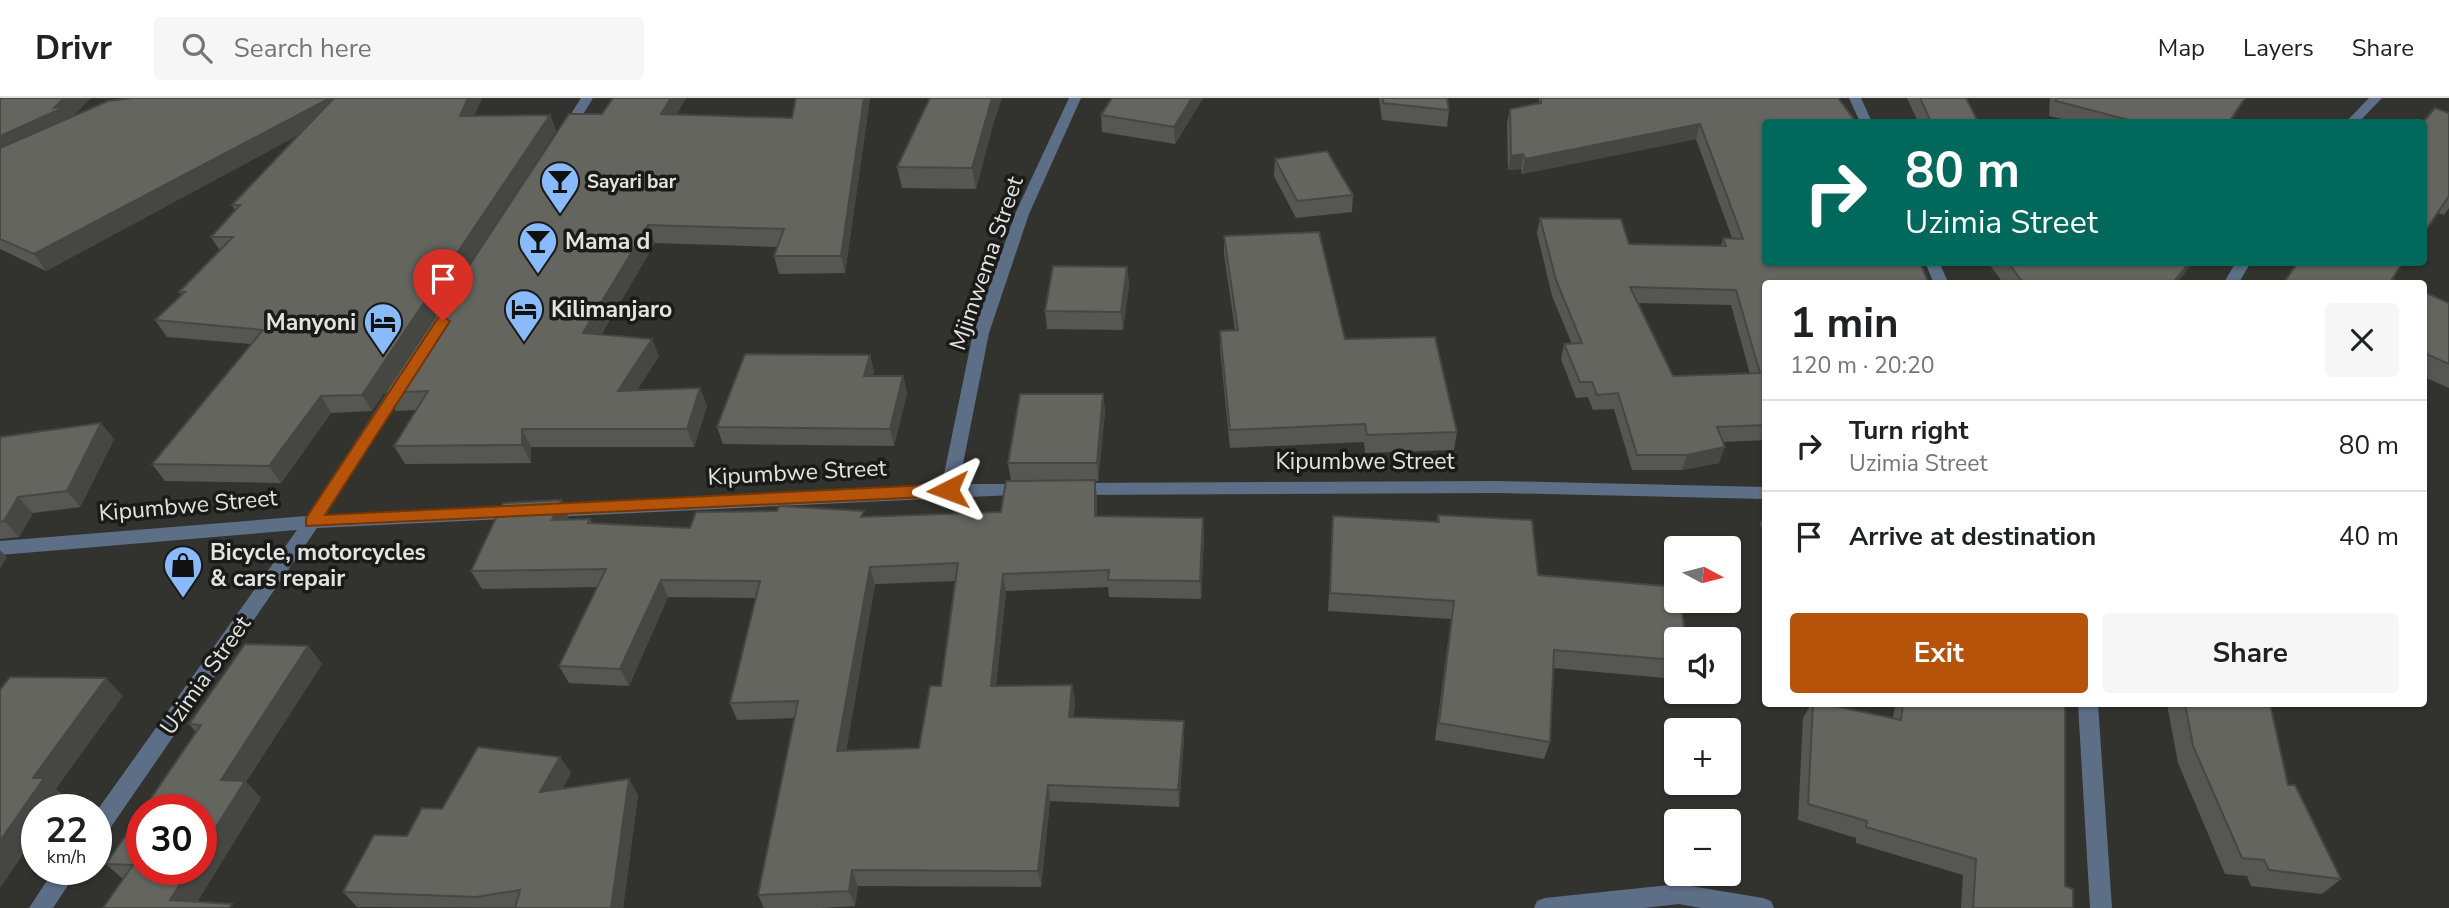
<!DOCTYPE html>
<meta charset="utf-8">
<style>
:root{--surface:#fff;--page:#f6f6f6;--text:#202124;--muted:#757577;--line:#e0e0e0;--accent:#b45309}
body{margin:0;font-family:"Nunito Sans",sans-serif;background:var(--page);color:var(--text);height:100vh;display:flex;flex-direction:column;font-size:26px;white-space:nowrap}
*{box-sizing:border-box;margin:0}
p{font-size:23px;color:var(--muted)}
.icon{flex:none;width:38px;height:38px;fill:none;stroke:currentColor;stroke-width:2;stroke-linecap:round;stroke-linejoin:round}
.map{position:relative;flex:1;overflow:hidden}
.side{position:absolute;left:1762px;top:182px;width:665px;height:427px;display:flex;flex-direction:column;background:var(--surface);border-radius:7px;box-shadow:0 2px 5px #0004}
.side>*{flex:none}
.hud{position:absolute;left:1762px;top:21px;width:665px;height:147px;border-radius:7px;box-shadow:0 2px 5px #0004;background:#00695c;color:#fff;overflow:hidden}
.needle{width:46px;rotate:97deg}
.tools{position:absolute;left:1664px;top:438px;display:grid;gap:14px}
.tools a{display:grid;place-items:center;width:77px;height:77px;border-radius:7px;background:var(--surface);box-shadow:0 2px 5px #0004;font-size:35px}
.speed{position:absolute;left:21px;top:696px;display:flex;gap:14px;font-size:35px;font-weight:700;text-align:center}
.speed>*{display:grid;place-content:center;width:91px;height:91px;border-radius:50%;background:var(--surface);box-shadow:0 2px 5px #0004;line-height:1}
.speed small{font-size:18px;font-weight:400}
.speed .limit{border:10px solid #d22;background:#fff;color:#111}
.pin{position:absolute;display:grid;place-items:center;width:60px;height:60px;color:#fff;margin:-72px -30px;border-radius:50% 50% 50% 0;rotate:-45deg;box-shadow:0 0 7px #0007}
.pin .icon{rotate:45deg}
.me{position:absolute;width:77px;margin:-38px;rotate:267deg;stroke-linejoin:round;filter:drop-shadow(0 0 5px #0008)}
.turn{display:flex;align-items:center;gap:24px;height:147px;padding:0 28px;font-size:32px}
.turn .icon{width:91px;height:91px;stroke-width:2.5}
.turn b{display:block;font-size:49px;line-height:60px}
.round{display:grid;place-items:center;flex:none;width:74px;height:74px;border-radius:7px;background:var(--page)}
.overview{display:flex;align-items:center;justify-content:space-between;height:119px;padding:0 28px}
h1{font-size:42px;font-weight:700;line-height:52px}
.primary-button{display:flex;gap:14px;margin-top:auto;padding:14px 28px}
.primary-button a{flex:1;height:80px;border-radius:7px;background:var(--accent);color:#fff;font-size:28px;font-weight:700;line-height:80px;text-align:center}
.primary-button a+a{background:var(--page);color:var(--text)}
ul{padding:0;list-style:none}
li{display:flex;align-items:center;gap:21px;height:91px;padding:0 28px;border-top:2px solid var(--line)}
li div{flex:1}
li b{display:block;font-size:26px}
li em{font-style:normal}
header{display:flex;align-items:center;gap:42px;box-sizing:border-box;height:98px;padding:0 35px;background:var(--surface);border-bottom:2px solid var(--line)}
header strong{font-size:33px}
nav{display:flex;gap:38px;margin-inline-start:auto;font-size:24px}
.search{width:490px;height:63px;background:var(--page);display:flex;align-items:center;gap:18px;box-sizing:border-box;padding:0 24px;border-radius:7px;color:var(--muted);font-size:26px}
.map>svg:first-child{display:block}
</style>
<header>
<strong>Drivr</strong>
<div class="search"><svg class="icon" aria-label="search" viewBox="0 0 24 24"><circle cx="10" cy="10" r="6"/><path d="M15 15l6 6"/></svg>Search here</div>
<nav><a>Map</a><a>Layers</a><a>Share</a></nav>
</header>
<div class="map">
<svg width="2449" height="810" viewBox="0 0 2449 810">
<rect width="100%" height="100%" fill="#32332e"/>
<g fill="none" stroke-linecap="round" stroke-linejoin="round">
<path fill="#5d6f87" fill-rule="evenodd" d="M581 0H593L570 38H560L559 35Z
M1069 0H1081L1029 116 989 235 959 386H1027L1036 392 1033 396 317 430 104 739 96 741V714L297 432 0 457V443L307 418 396 281 402 280 410 285 326 417 942 386 973 235 1015 116Z
M1849 0H1861L1872 24H1860Z
M2369 0H2382L2359 24H2346Z
M1925 164H1939L1949 186H1934Z
M2236 164H2251L2238 186H2223Z
M1498 383 1766 389V401L1498 395 1073 397 1064 391 1073 385Z
M2078 606H2098L2112 810H2090Z
M54 772H78L53 810H29Z
M1679 786 1763 800 1771 803 1774 810H1701L1679 806 1644 810H1534L1537 803 1545 800Z"/>
</g>
<path fill="#565752" fill-rule="evenodd" d="M0 0 73 18 132 0H482L474 18 550 17 556 33 372 313 331 315 281 385 165 383 152 366 251 246 167 239 155 222 182 197 179 194 220 153 211 139 235 113 232 107 298 37 46 173 0 151Z
M686 0 676 17 792 20 796 0H870L845 175 779 176 774 158 778 149 655 145 601 237 659 258 637 292 700 290 707 308 694 349H531V365L405 366 394 348 416 312 396 313 385 295 602 16Z
M1112 0H1203L1175 46 1102 34 1101 17Z
M1379 0H1447L1449 12 1447 29 1382 22Z
M1539 0H1838L1766 186V342L1723 344 1719 365 1682 372H1632L1614 311 1593 312 1588 299 1576 300 1561 261 1564 246H1572L1552 198 1537 135 1540 120 1629 146 1721 148 1723 140H1732L1696 41 1522 76 1521 71 1508 72 1507 25 1510 11 1539 5ZM1638 205 1731 207 1750 276 1673 278Z
M1907 0H1966L1978 24H1918Z
M2050 0H2246L2230 24H2074L2049 18Z
M2449 15V110L2444 117 2438 115Z
M991 34 976 91 902 90 897 69Z
M1275 61 1353 97 1352 114 1296 120 1274 78Z
M1224 138 1345 241 1457 334 1454 352 1365 355 1364 344 1230 350 1220 251V233L1235 232 1224 156Z
M1983 164H2193L2176 186H2004L1989 166H1983Z
M1127 169 1129 187 1123 232 1047 231 1045 213Z
M2424 194 2449 205V290L2424 279Z
M870 257 874 274 873 278H903L907 295 894 348 723 346 717 329Z
M1103 296 1105 314 1098 383H1095L1097 400V418L1203 420 1204 437 1201 501 1109 499 1108 489 1006 493 996 588 1072 587 1075 604 1073 619 1184 640 1179 709 1050 703 1041 789 858 788 855 808 821 810H764L758 797 795 620 737 622 730 605 756 500 668 499 629 588 569 585 559 568 598 489 482 491 471 473 569 420V421H590L592 426 690 430 865 419 1001 414 1011 383 1008 365ZM955 483 941 588 919 650 846 653 875 486Z
M0 339 114 341 80 409 33 415 19 439 0 441Z
M1766 411V438L1760 426Z
M1438 417 1538 477 1676 541V581L1553 570 1550 644 1544 661 1435 642 1451 521 1328 513 1333 418 1437 424Z
M308 548 322 566 246 684 261 700 197 804 103 810 123 781 106 766 196 634 189 626Z
M1811 606H1826L1893 620 1895 606H2065V788L2073 810H1961L1963 777 1856 745V740L1798 722 1803 620Z
M2167 606H2270L2288 687 2341 781 2322 796 2251 788 2247 778 2225 776 2178 665Z
M560 659 571 675 562 691 638 697 623 810 357 809 343 794 407 738 442 711Z"/>
<path fill="#464742" d="M64 0H91L73 18 77 24 0 59V38L54 10Z
M330 0H339L345 12 46 173 34 156Z
M468 0H482L467 34 460 18Z
M671 0H686L666 33 661 16Z
M864 0H870L845 175 841 158Z
M992 0H1002L991 34 976 91 972 70Z
M1192 0H1203L1175 46 1174 29Z
M550 17 556 33 372 313 362 297Z
M1700 26 1696 41 1522 76 1525 61Z
M1523 56 1521 71 1508 72 1511 58Z
M648 127 655 145 591 253 583 235Z
M2190 164H2193L2176 186H2172Z
M1127 169 1129 187 1123 232 1121 214Z
M652 241 659 258 625 311 618 293Z
M870 257 874 274 868 295 864 278Z
M903 278 907 295 894 348 890 331Z
M700 290 707 308 694 349 687 331Z
M1103 296 1105 314 1098 383 1097 365Z
M321 298 331 315 281 385 269 368Z
M101 325 114 341 80 409 67 393Z
M522 331 531 349V365L522 347Z
M1725 349 1719 365 1682 372 1687 357Z
M1095 382 1097 400V435L1095 418Z
M18 399 33 415 19 439 4 423Z
M561 402 569 420 561 439 552 422Z
M1203 420 1204 437 1201 501 1200 483Z
M0 452 7 459 0 471Z
M870 469 875 486 843 670 837 653Z
M1003 476 1006 493 994 605 991 588Z
M661 482 668 499 629 588 620 571Z
M308 548 322 566 246 684 261 700 193 810 170 802 189 772H201V753L221 682Z
M106 580 123 598 56 691 63 697 53 712H37V736L0 790V743L33 680Z
M1072 587 1075 604 1072 635 1069 619Z
M1184 623V640L1179 709 1178 692Z
M560 659 571 675 551 710 540 694Z
M629 681 638 697 623 810H611Z
M1048 687 1050 703 1041 789 1038 773Z
M852 772 858 788 855 808 849 793Z"/>
<path fill="#64655f" stroke="#464742" stroke-width="2" fill-rule="evenodd" d="M0 0H64L54 10 67 8 0 38Z
M132 0H330L34 156 0 141V50L108 3Z
M334 0H468L460 18 550 17 362 297 321 298 269 368 152 366 263 232 155 222 185 194H179L233 139H211L240 107H232Z
M613 0H671L661 16 792 20 796 0H864L841 158H774L784 131 648 127 583 235 652 241 618 293 700 290 687 331H522V347L394 348 428 293 385 295 569 16H602Z
M930 0H992L972 70 897 69Z
M1112 0H1192L1174 29 1101 17Z
M1383 0H1447L1449 12 1383 5Z
M1541 0H1838L1856 24H1766V164H1920L1929 186H1766V327L1717 329 1725 349 1687 357H1637L1618 295 1597 297 1592 284H1580L1564 246 1582 245 1556 182 1540 120 1621 121 1629 146 1726 148 1723 140 1743 141 1700 26 1525 61 1523 56 1511 58 1510 11 1541 5ZM1630 189 1736 192 1760 275 1673 278Z
M1920 0H1966L1978 24H1931Z
M2056 0H2245L2229 24H2230H2136L2056 3Z
M2435 10 2449 15V98L2424 135V24H2423Z
M1327 53 1353 97 1297 103 1275 61Z
M1319 134 1345 241 1435 239 1457 334 1367 337 1365 326 1230 332 1220 233 1238 232 1224 138Z
M2008 164 2046 165 2190 164 2172 186H2024Z
M2298 164H2403L2392 181 2403 186H2283Z
M1053 168 1127 169 1121 214 1045 213Z
M2424 194 2449 205V266L2424 255Z
M745 256 870 257 864 278H903L890 331 717 329Z
M1020 296H1103L1097 365H1008Z
M101 325 67 393 18 399 4 423 0 424V339Z
M1095 382V418L1203 420 1200 483 1108 482 1109 472 1003 476 991 588 1072 587 1069 619 1184 623 1178 692 1048 687 1038 773 852 772 849 793 758 797 798 603 730 605 760 483 661 482 620 571 559 568 606 471 471 473 503 405 561 402 552 422 590 421 588 425 690 430 696 414 777 413 779 408 864 413 861 419 1001 414 1006 383ZM958 465 941 588H930L919 650 837 653 870 469Z
M1438 417 1532 422 1538 477 1676 489V502H1680L1686 541H1676V562L1554 552 1550 644 1439 625 1454 503 1330 495 1333 418 1439 424Z
M245 546 308 548 221 682 245 683 201 753V712H143L201 627 189 626Z
M10 579 106 580 33 680H44L0 743V592Z
M1813 606H1826L1901 622 1903 606H2065V788L2073 791V810H1973L1976 761 1866 729 1867 723 1808 706Z
M2185 606H2270L2288 687H2295L2341 781 2269 772 2264 762 2242 760 2193 648Z
M478 649 560 659 540 694 629 681 611 810H515L520 792 476 799 343 794 374 737 407 738 422 710 442 711Z
M142 714V772H189L170 802 232 806 229 810H103L133 767 106 766Z"/>
<path fill="#b45309" stroke="#753606" stroke-width="2" d="M443 219 450 223 325 417 948 386 956 392 948 398 306 428V420L438 220Z"/>
<defs>
<g id="bar-pin" transform="scale(2.0125)"><path d="M0 17L-7.5 6A9.5 9.5 0 1 1 7.5 6Z" fill="#88bafc" stroke="#1a1b18"/><path d="M-6-5H6L.8 .8V4.5H3.5V6h-7V4.5H-.8V.8Z" fill="#111"/></g>
<g id="hotel-pin" transform="scale(2.0125)"><path d="M0 17L-7.5 6A9.5 9.5 0 1 1 7.5 6Z" fill="#88bafc" stroke="#1a1b18"/><path d="M-6-4.5h1.5V1H6V5H4.5V3h-9V5H-6ZM-4 0a1.8 1.8 0 1 1 3.6 0ZM.5 0V-2.5h3Q6-2.5 6 0Z" fill="#111"/></g>
<g id="shop-pin" transform="scale(2.0125)"><path d="M0 17L-7.5 6A9.5 9.5 0 1 1 7.5 6Z" fill="#88bafc" stroke="#1a1b18"/><path d="M-5-2.5h2.3a2.7 3.5 0 0 1 5.4 0H5L5.5 6h-11ZM-1.5-2.5h3a1.5 2.3 0 0 0-3 0Z" fill="#111"/></g>
</defs>
<g fill-rule="evenodd">
<use href="#bar-pin" x="560" y="83"/>
<use href="#bar-pin" x="538" y="143"/>
<use href="#hotel-pin" x="524" y="211"/>
<use href="#hotel-pin" x="383" y="224"/>
<use href="#shop-pin" x="183" y="467"/>
</g>
<g text-anchor="middle" stroke-width="7" stroke-linejoin="round" paint-order="stroke">
<g font-size="19" font-weight="bold" fill="#e3e4e1" stroke="#1a1b18" text-anchor="start">
<text x="587" y="90">Sayari bar</text>
</g>
<g font-size="23" font-weight="bold" fill="#e3e4e1" stroke="#1a1b18" text-anchor="start">
<text x="565" y="151">Mama d</text>
<text x="551" y="219">Kilimanjaro</text>
<text x="356" y="232" text-anchor="end">Manyoni</text>
<text x="210" y="462">Bicycle, motorcycles<tspan x="210" dy="26">&amp; cars repair</tspan></text>
</g>
<g font-size="23" fill="#e3e4e1" stroke="#1a1b18">
<text transform="translate(986 165) rotate(-71)" y="8">Mjimwema Street</text>
<text x="1365" y="371">Kipumbwe Street</text>
<text transform="translate(797 374) rotate(-3)" y="8">Kipumbwe Street</text>
<text transform="translate(188 407) rotate(-5)" y="8">Kipumbwe Street</text>
<text transform="translate(205 577) rotate(-55)" y="8">Uzimia Street</text>
</g>
</g>
</svg>
<div class="tools">
<a><svg class="needle" viewBox="-14 -14 28 28"><path d="M0-13l5 13h-10z" fill="#e53935"/><path d="M0 13l5-13h-10z" fill="#757577"/></svg></a>
<a><svg class="icon" aria-label="sound" viewBox="0 0 24 24"><path d="M4 9h4l5-4v14l-5-4H4zM17 9q2 3 0 6"/></svg></a>
<a>+</a>
<a>−</a>
</div>
<div class="speed"><div>22<small>km/h</small></div><div class="limit">30</div></div>
<div class="pin" style="left:443px;top:223px;background:#d93025"><svg class="icon" aria-label="arrive" viewBox="0 0 24 24"><path d="M6 21V4h12l-3 4 3 4H6"/></svg></div>
<svg class="me" style="left:948px;top:392px" viewBox="-20 -20 40 40"><path d="M0-17L14 15 0 8-14 15z" fill="#b45309" stroke="#fff" stroke-width="4"/></svg>
<div class="hud">
<div class="turn"><svg class="icon" aria-label="right" viewBox="0 0 24 24"><path d="M7 20v-9h11M14 6l5 5-5 5"/></svg><div><b>80 m</b>Uzimia Street</div></div>
</div>
<section class="side">
<div class="overview"><div><h1>1 min</h1><p>120 m · 20:20</p></div><a class="round"><svg class="icon" aria-label="close" viewBox="0 0 24 24"><path d="M6 6l12 12M18 6L6 18"/></svg></a></div>
<ul>
<li><svg class="icon" aria-label="right" viewBox="0 0 24 24"><path d="M7 20v-9h11M14 6l5 5-5 5"/></svg><div><b>Turn right</b><p>Uzimia Street</p></div><em>80 m</em></li>
<li><svg class="icon" aria-label="arrive" viewBox="0 0 24 24"><path d="M6 21V4h12l-3 4 3 4H6"/></svg><div><b>Arrive at destination</b></div><em>40 m</em></li>
</ul>
<div class="primary-button"><a>Exit</a><a>Share</a></div>
</section>
</div>
